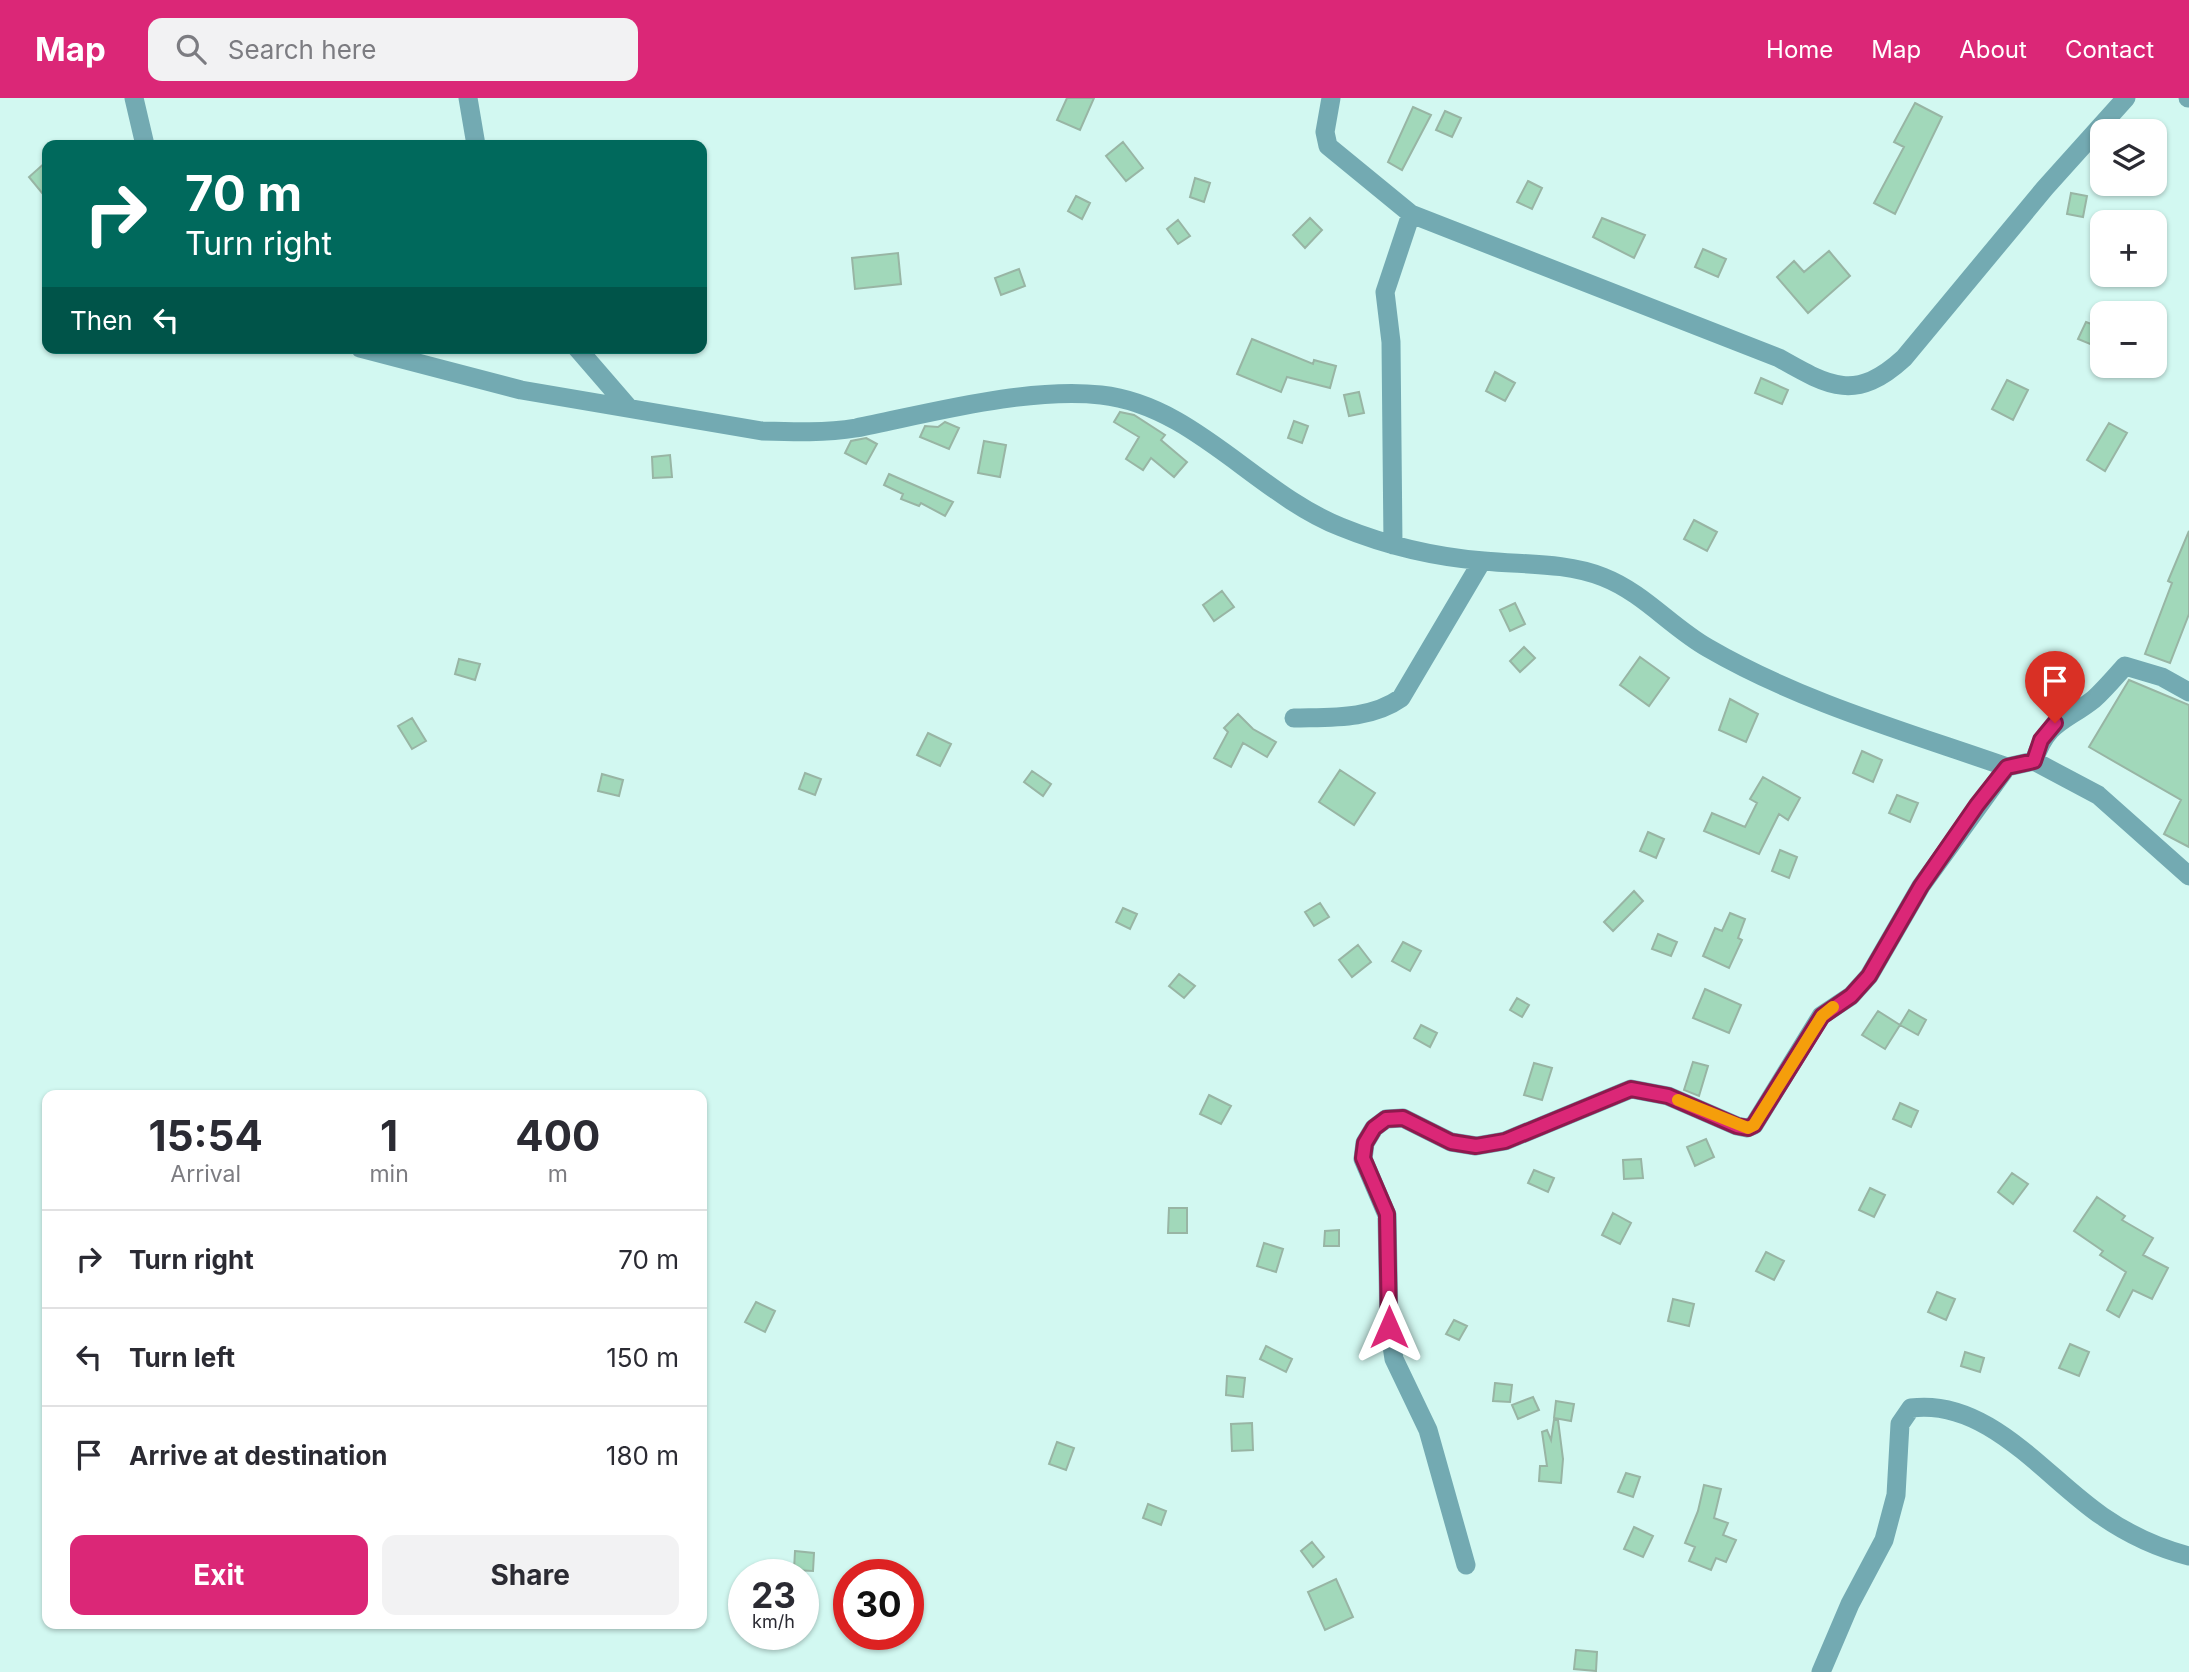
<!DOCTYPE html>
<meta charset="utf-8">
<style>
:root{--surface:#fff;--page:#f2f2f3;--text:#2b2b33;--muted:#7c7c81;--line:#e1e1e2;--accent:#db2777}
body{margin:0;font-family:Inter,sans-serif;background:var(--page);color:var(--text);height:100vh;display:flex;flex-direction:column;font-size:26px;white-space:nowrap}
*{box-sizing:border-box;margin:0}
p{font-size:23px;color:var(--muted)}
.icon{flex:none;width:38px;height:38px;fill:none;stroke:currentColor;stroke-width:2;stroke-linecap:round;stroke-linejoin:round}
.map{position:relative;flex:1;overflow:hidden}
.details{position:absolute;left:42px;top:992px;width:665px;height:539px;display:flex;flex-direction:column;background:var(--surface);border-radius:14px;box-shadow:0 2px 5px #0004}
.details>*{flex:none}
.banner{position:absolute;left:42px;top:42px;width:665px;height:214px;border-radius:14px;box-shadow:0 2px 5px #0004;background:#00695c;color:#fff;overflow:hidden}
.tools{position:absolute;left:2090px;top:21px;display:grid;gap:14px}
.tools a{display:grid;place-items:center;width:77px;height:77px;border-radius:14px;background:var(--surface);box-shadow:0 2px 5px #0004;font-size:35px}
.speed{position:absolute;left:728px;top:1461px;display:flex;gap:14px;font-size:35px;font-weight:700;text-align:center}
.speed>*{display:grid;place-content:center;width:91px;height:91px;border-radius:50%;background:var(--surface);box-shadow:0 2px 5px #0004;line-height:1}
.speed small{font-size:18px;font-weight:400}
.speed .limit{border:10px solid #d22;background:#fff;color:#111}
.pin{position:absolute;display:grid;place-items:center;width:60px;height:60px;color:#fff;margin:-72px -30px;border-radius:50% 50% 50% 0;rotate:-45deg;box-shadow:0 0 7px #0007}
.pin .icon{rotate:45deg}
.me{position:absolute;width:77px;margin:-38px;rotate:0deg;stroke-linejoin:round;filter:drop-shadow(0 0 5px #0008)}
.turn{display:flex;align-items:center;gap:24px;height:147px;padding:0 28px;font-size:32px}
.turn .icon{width:91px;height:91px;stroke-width:2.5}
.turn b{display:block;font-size:49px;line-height:60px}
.then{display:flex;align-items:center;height:66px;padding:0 28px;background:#0003;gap:14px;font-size:26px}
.eta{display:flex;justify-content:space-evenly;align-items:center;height:119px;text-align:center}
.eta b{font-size:42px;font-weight:700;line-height:49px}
.cta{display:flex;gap:14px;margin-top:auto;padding:14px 28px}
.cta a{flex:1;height:80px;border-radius:14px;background:var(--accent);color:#fff;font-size:28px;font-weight:700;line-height:80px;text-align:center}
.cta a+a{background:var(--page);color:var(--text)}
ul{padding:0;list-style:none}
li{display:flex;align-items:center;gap:21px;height:98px;padding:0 28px;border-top:2px solid var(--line)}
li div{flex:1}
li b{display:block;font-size:26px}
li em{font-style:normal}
header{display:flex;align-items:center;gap:42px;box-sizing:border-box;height:98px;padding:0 35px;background:var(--accent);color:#fff}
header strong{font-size:33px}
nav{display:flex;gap:38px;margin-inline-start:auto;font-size:24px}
.search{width:490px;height:63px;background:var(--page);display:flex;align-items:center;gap:18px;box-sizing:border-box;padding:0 24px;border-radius:14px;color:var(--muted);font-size:26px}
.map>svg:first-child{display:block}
</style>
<header>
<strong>Map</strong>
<div class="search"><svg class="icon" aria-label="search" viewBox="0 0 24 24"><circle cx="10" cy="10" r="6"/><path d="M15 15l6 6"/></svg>Search here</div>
<nav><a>Home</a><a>Map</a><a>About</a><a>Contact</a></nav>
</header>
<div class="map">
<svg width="2189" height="1574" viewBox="0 0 2189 1574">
<rect width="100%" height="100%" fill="#d2f8f1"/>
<path fill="#a1d8ba" stroke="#98b5a4" stroke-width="2" d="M1067 0H1094L1080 32 1057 22Z
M1915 5 1942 19 1895 116 1874 105 1904 49 1894 44Z
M1413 9 1431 17 1402 72 1388 64Z
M1445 13 1461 20 1452 39 1436 32Z
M1123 44 1143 70 1126 83 1106 58Z
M47 63V101L29 79Z
M1195 80 1210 85 1204 104 1190 99Z
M1528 83 1542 90 1532 111 1517 104Z
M2071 95 2087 98 2083 119 2067 116Z
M1076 98 1090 105 1082 121 1068 113Z
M1310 120 1322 132 1305 150 1293 137Z
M1602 120 1645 137 1634 160 1593 139Z
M1178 122 1190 138 1178 146 1167 131Z
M1703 151 1726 161 1718 179 1695 169Z
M1829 153 1850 178 1808 215 1777 179 1794 163 1804 174Z
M898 155 901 186 855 191 852 160Z
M1019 171 1025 188 1001 197 995 180Z
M2086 224 2102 230 2095 248 2078 241Z
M1252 241 1313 266 1314 262 1336 268 1330 290 1287 279 1281 294 1237 276Z
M1495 274 1515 285 1505 303 1486 293Z
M1761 280 1788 292 1782 306 1755 295Z
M2007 282 2028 292 2013 322 1992 311Z
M1359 294 1364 315 1349 318 1344 297Z
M1120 314 1134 317 1165 337 1161 342 1187 364 1174 379 1151 360 1143 372 1126 361 1139 339 1114 324Z
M1294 323 1308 328 1302 345 1288 340Z
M945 324 959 330 949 351 920 339 925 328 938 329Z
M2109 325 2127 335 2105 373 2087 362Z
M866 340 877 346 866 366 845 355 851 343Z
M984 343 1006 347 1000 379 978 375Z
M670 357 672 379 653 380 652 359Z
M889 376 953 404 945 418 921 405 919 408 901 401 903 396 884 387Z
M1694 422 1717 434 1707 453 1684 441Z
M2189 433V516L2170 565 2145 556 2172 485 2168 483Z
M1222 493 1234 509 1214 523 1203 507Z
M1515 505 1525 526 1510 533 1500 512Z
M1524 549 1535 560 1520 574 1510 563Z
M1640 559 1669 580 1649 608 1620 587Z
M459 561 480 566 475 582 455 576Z
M2129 582 2189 607V749L2164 736 2181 702 2089 649Z
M1730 601 1758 616 1746 644 1719 632Z
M1238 616 1253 631 1276 644 1267 659 1243 645 1231 669 1214 660 1228 634 1224 630Z
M412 620 426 643 412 651 398 628Z
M928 635 951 646 940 668 917 657Z
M1862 653 1882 662 1873 684 1853 675Z
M1340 672 1375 695 1354 727 1319 704Z
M1032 673 1051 686 1043 698 1024 684Z
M805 675 821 681 815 697 799 691Z
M602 676 623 682 619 698 598 693Z
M1763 679 1800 700 1788 722 1779 716 1759 756 1704 733 1712 715 1745 729 1757 705 1750 701Z
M1897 697 1918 705 1910 724 1889 715Z
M1648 734 1664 741 1656 760 1640 753Z
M1780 752 1797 759 1789 780 1772 773Z
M1634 793 1643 803 1613 833 1604 824Z
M1320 805 1329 819 1314 828 1305 814Z
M1123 810 1137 816 1130 831 1116 824Z
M1730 815 1745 821 1738 840 1742 842 1729 870 1703 858 1715 830 1722 833Z
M1658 836 1677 844 1671 858 1652 851Z
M1403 844 1421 853 1410 873 1392 863Z
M1358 847 1371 864 1352 879 1339 862Z
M1179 876 1195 888 1184 900 1169 888Z
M1705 891 1741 907 1729 935 1693 920Z
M1517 900 1529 907 1522 919 1510 912Z
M1909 912 1926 922 1918 937 1900 927Z
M1878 913 1900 927 1885 951 1862 937Z
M1421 927 1437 935 1430 949 1414 940Z
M1693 964 1708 968 1699 998 1684 992Z
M1534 965 1552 970 1542 1002 1524 997Z
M1209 997 1231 1008 1221 1026 1200 1016Z
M1900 1005 1918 1013 1911 1029 1893 1021Z
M1706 1041 1714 1059 1695 1068 1687 1049Z
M1641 1061 1643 1080 1624 1081 1623 1062Z
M1534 1072 1554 1080 1548 1094 1528 1085Z
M2012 1075 2028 1086 2013 1106 1998 1094Z
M1870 1090 1885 1097 1874 1119 1859 1112Z
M2097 1099 2125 1118 2122 1122 2153 1140 2143 1157 2168 1170 2152 1201 2133 1192 2119 1219 2107 1212 2126 1174 2100 1157 2103 1153 2074 1133Z
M1169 1110H1187V1135H1168Z
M1613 1115 1631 1125 1620 1146 1602 1137Z
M1339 1132V1148H1324L1325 1133Z
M1264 1145 1283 1151 1276 1174 1257 1168Z
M1766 1154 1784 1163 1774 1182 1756 1173Z
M1937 1194 1955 1201 1946 1222 1928 1214Z
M1673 1201 1694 1206 1689 1228 1668 1223Z
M756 1204 775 1213 765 1234 745 1224Z
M1454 1222 1467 1228 1459 1242 1446 1236Z
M2070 1246 2089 1254 2079 1278 2059 1270Z
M1266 1248 1292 1261 1286 1274 1260 1261Z
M1965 1254 1984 1260 1980 1274 1961 1268Z
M1227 1278 1245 1280 1243 1299 1226 1297Z
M1495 1285 1512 1287 1510 1304 1493 1303Z
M1533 1299 1539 1312 1518 1321 1512 1307Z
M1556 1303 1574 1306 1571 1323 1554 1320Z
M1554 1322H1558L1563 1361 1561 1385 1539 1383 1540 1368H1547L1542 1334 1547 1332 1551 1342Z
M1252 1325 1253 1352 1232 1353 1231 1326Z
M1057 1344 1074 1350 1066 1372 1049 1366Z
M1626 1375 1640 1379 1633 1399 1618 1394Z
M1704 1387 1721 1391 1714 1420 1728 1425 1723 1437 1736 1442 1726 1464 1716 1460 1711 1472 1689 1463 1695 1449 1685 1445 1698 1413Z
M1148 1406 1166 1413 1161 1427 1143 1420Z
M1634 1429 1653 1438 1643 1459 1624 1451Z
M1312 1444 1324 1459 1313 1469 1301 1453Z
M795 1453 814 1455 813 1473 794 1472Z
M1336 1481 1353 1519 1325 1532 1308 1494Z
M1576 1552 1597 1554 1596 1573 1574 1571Z"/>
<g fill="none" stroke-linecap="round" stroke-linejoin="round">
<path stroke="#73aab2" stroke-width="19" d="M134 0 145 47
M468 0 476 47
M1331 0 1325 34 1328 48 1411 116 1779 260C1830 289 1856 304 1904 260L2045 90 2126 0
M2188 0H2189
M360 250 521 292 762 333C793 334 826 335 856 330 931 315 1026 289 1101 297 1194 307 1257 396 1341 429 1385 447 1436 459 1484 463 1523 467 1565 464 1603 479 1644 495 1671 529 1708 550 1801 604 1907 634 2007 669L2034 663 2098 697 2189 778
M577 250 628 309
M1393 447 1391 244 1385 194 1411 116
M1294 620C1330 619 1370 622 1401 600L1482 463
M2034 663C2047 623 2065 624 2094 601 2105 591 2115 579 2125 568L2162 579 2189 594
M1466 1467 1428 1332 1394 1261 1389 1229 1387 1117 1363 1061 1365 1045 1374 1030 1386 1021 1403 1020 1451 1044 1476 1048 1505 1043 1631 991 1668 998 1737 1028 1747 1030 1754 1027 1821 918 1851 898 1869 878 1921 788 2007 669
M1821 1574 1850 1506 1884 1442 1896 1397 1900 1326 1911 1310C1988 1300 2045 1379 2102 1418 2128 1436 2158 1450 2189 1458"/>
</g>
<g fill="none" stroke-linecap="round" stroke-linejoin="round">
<g stroke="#8e194d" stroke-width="18">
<path id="route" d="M1389 1229 1387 1116 1363 1060 1365 1045 1374 1030 1386 1021 1403 1020 1451 1044 1476 1048 1505 1043 1631 991 1668 998 1737 1028 1748 1030 1754 1027 1822 918 1851 898 1869 878 1921 788 1977 707 2007 669 2034 663 2041 642 2055 625"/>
</g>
<use href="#route" stroke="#db2777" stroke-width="12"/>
<path stroke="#f59e0b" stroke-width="12" d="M1678 1002 1748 1030 1754 1027 1822 918 1833 909"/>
</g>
</svg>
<div class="tools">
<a><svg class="icon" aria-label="layers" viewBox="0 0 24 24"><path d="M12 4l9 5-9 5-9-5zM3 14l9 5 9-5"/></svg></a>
<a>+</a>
<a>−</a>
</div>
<div class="speed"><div>23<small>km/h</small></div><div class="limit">30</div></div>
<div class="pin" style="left:2055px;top:625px;background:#d93025"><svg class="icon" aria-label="arrive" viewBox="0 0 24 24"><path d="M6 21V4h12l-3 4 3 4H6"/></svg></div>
<svg class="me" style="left:1389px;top:1229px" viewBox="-20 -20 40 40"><path d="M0-17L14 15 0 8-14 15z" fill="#db2777" stroke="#fff" stroke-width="4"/></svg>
<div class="banner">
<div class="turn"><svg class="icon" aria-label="right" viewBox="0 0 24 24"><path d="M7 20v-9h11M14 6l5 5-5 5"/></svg><div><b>70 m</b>Turn right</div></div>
<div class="then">Then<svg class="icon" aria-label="left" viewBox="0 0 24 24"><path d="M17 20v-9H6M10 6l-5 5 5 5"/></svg></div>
</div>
<section class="details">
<div class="eta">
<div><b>15:54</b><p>Arrival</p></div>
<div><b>1</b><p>min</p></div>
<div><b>400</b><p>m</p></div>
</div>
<ul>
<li><svg class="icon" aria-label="right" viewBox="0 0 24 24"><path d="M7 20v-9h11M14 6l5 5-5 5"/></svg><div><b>Turn right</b></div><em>70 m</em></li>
<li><svg class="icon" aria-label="left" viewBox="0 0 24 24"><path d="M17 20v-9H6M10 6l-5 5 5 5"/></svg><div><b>Turn left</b></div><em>150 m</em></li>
<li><svg class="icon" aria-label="arrive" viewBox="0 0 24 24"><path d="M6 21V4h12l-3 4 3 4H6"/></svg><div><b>Arrive at destination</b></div><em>180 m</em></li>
</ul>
<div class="cta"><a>Exit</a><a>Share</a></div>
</section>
</div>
